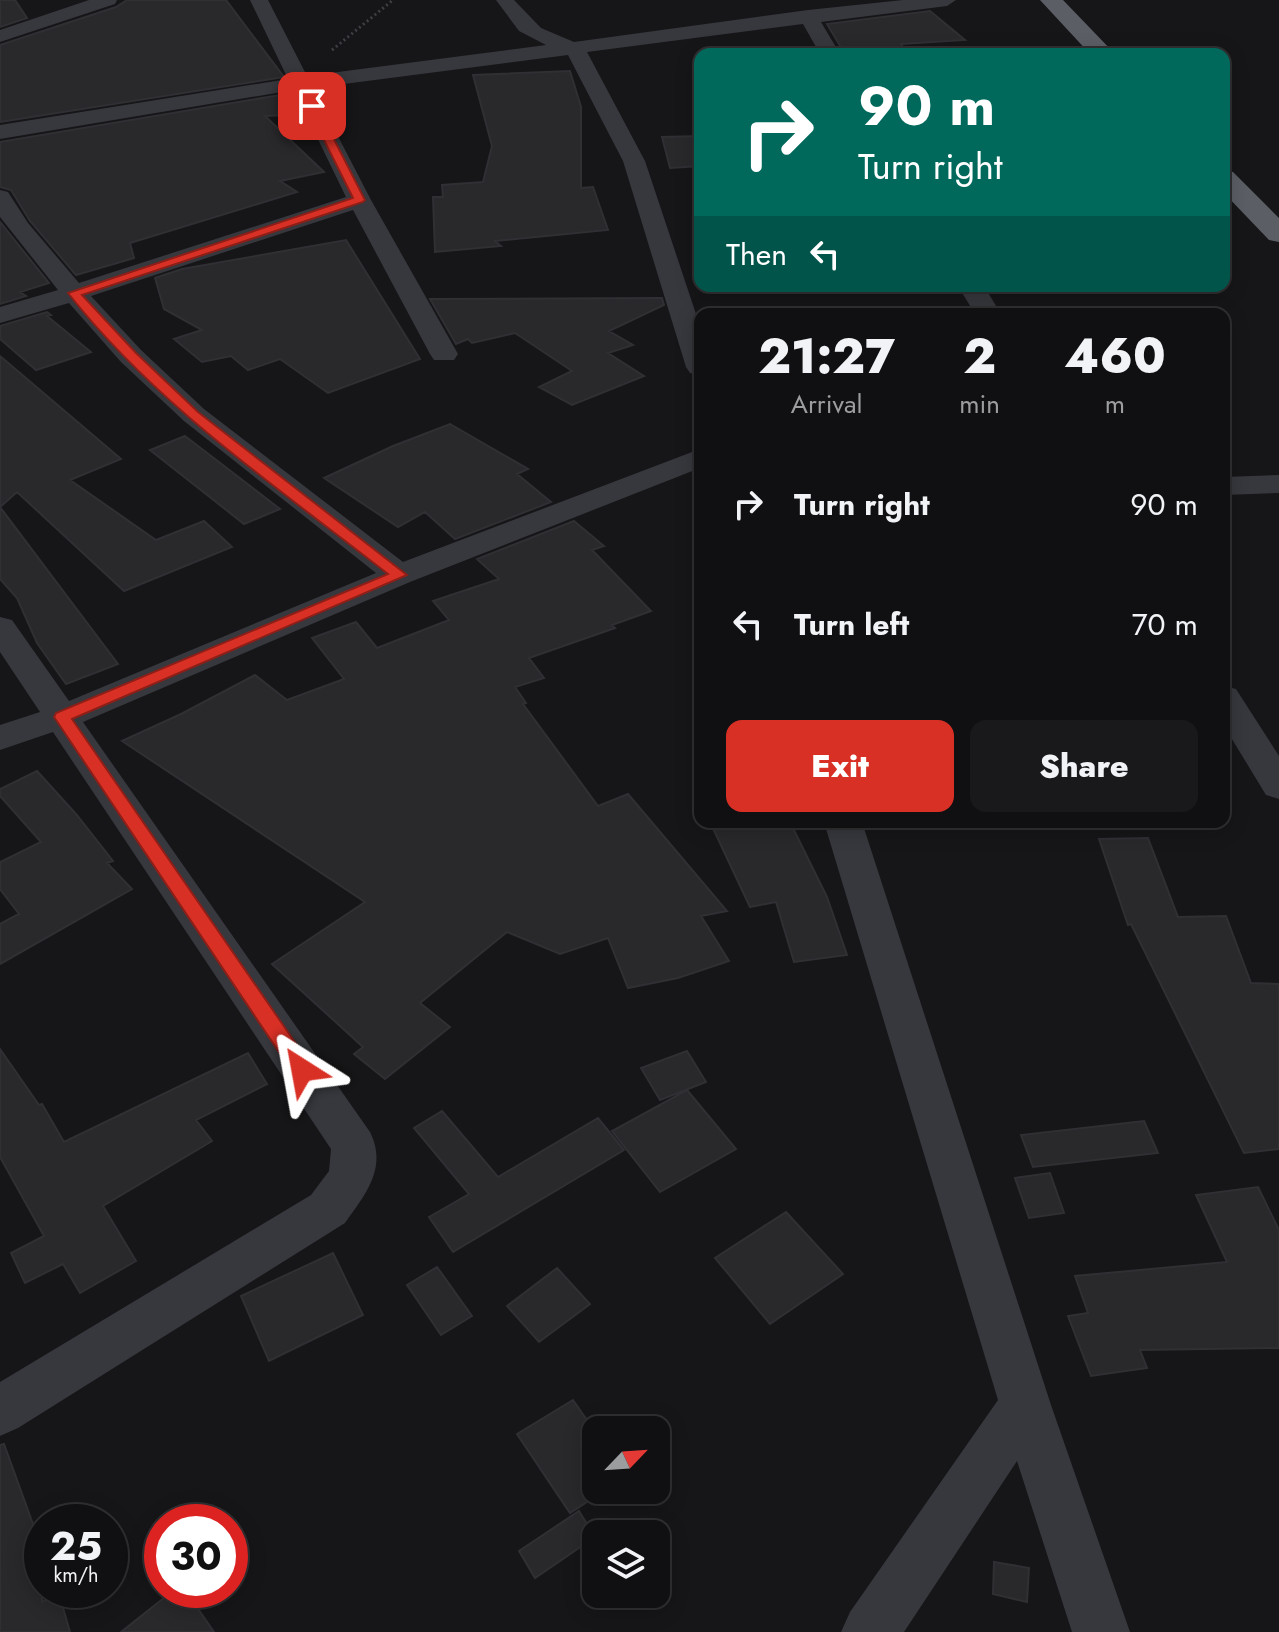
<!DOCTYPE html>
<style>
:root{--surface:#101012;--page:#19191b;--text:#f1f3f6;--muted:#9c9d9f;--line:#303032;--accent:#d93025}
body{margin:0;font-family:Jost,sans-serif;background:var(--page);color:var(--text);height:100vh;display:flex;flex-direction:column;font-size:30px;white-space:nowrap}
*{box-sizing:border-box;margin:0}
p{font-size:26px;color:var(--muted)}
.icon{flex:none;width:44px;height:44px;fill:none;stroke:currentColor;stroke-width:2;stroke-linecap:round;stroke-linejoin:round}
.map{position:relative;flex:1;overflow:hidden}
.details{position:absolute;left:694px;top:308px;width:536px;height:520px;display:flex;flex-direction:column;background:var(--surface);border-radius:16px;box-shadow:0 4px 20px #0003,0 0 0 2px var(--line)}
.details>*{flex:none}
.top-card{position:absolute;left:694px;top:48px;width:536px;height:244px;border-radius:16px;box-shadow:0 4px 20px #0003,0 0 0 2px var(--line);background:#00695c;color:#fff;overflow:hidden}
.needle{width:52px;rotate:65deg}
.controls{position:absolute;left:582px;top:1416px;display:grid;gap:16px}
.controls a{display:grid;place-items:center;width:88px;height:88px;border-radius:16px;background:var(--surface);box-shadow:0 4px 20px #0003,0 0 0 2px var(--line);font-size:40px}
.speed{position:absolute;left:24px;top:1504px;display:flex;gap:16px;font-size:40px;font-weight:700;text-align:center}
.speed>*{display:grid;place-content:center;width:104px;height:104px;border-radius:50%;background:var(--surface);box-shadow:0 4px 20px #0003,0 0 0 2px var(--line);line-height:1}
.speed small{font-size:20px;font-weight:400}
.speed .limit{border:12px solid #d22;background:#fff;color:#111}
.pin{position:absolute;display:grid;place-items:center;width:68px;height:68px;color:#fff;margin:-34px;border-radius:16px;box-shadow:0 4px 12px #0006}
.me{position:absolute;width:88px;margin:-44px;rotate:326deg;stroke-linejoin:round;filter:drop-shadow(0 0 6px #0008)}
.turn{display:flex;align-items:center;gap:28px;height:168px;padding:0 32px;font-size:36px}
.turn .icon{width:104px;height:104px;stroke-width:2.5}
.turn b{display:block;font-size:56px;line-height:68px}
.then{display:flex;align-items:center;height:76px;padding:0 32px;background:#0003;gap:16px;font-size:30px}
.eta{display:flex;justify-content:space-evenly;align-items:center;height:136px;text-align:center}
.eta b{font-size:48px;font-weight:800;line-height:56px}
.button{display:flex;gap:16px;margin-top:auto;padding:16px 32px}
.button a{flex:1;height:92px;border-radius:16px;background:var(--accent);color:#fff;font-size:32px;font-weight:800;line-height:92px;text-align:center}
.button a+a{background:var(--page);color:var(--text)}
ul{padding:0;list-style:none}
li{display:flex;align-items:center;gap:24px;height:120px;padding:0 32px}
li div{flex:1}
li b{display:block;font-size:30px}
li em{font-style:normal}
.map>svg:first-child{display:block}
</style>
<div class="map">
<svg width="1279" height="1632" viewBox="0 0 1279 1632">
<rect width="100%" height="100%" fill="#161618"/>
<path fill="#29292c" stroke="#303034" stroke-width="2" d="M0 0H15L27 18 0 27Z
M127 0H226L284 77 0 122V45L116 7Z
M930 11 965 40 901 44 906 51 845 54 827 24Z
M570 71 581 107V188L593 187 608 230 495 241 501 246 435 252 433 197H443L442 185 483 182 492 146 473 75Z
M292 93 302 114 265 116 324 172 280 181 297 192 130 243 134 258 76 275 30 221 11 190 0 187V142Z
M700 136V166L670 168 662 137Z
M0 222 49 283 20 292 26 296 0 304Z
M346 240 420 359 328 393 280 359 248 370 231 356 202 362 174 339 202 330 164 309 155 278 182 269Z
M662 298 664 305 609 331 633 345 608 353 644 376 572 405 539 387 572 371 515 333 472 343 468 339 456 344 430 299Z
M47 312 51 315 47 316 91 352 36 370 0 339V326Z
M0 356 121 459 70 480 156 540 204 521 232 547 124 591 17 492 0 507 118 664 66 684 37 643 17 598 0 579Z
M450 424 528 469 517 474 551 502 455 539 425 512 398 527 324 478 393 446Z
M185 436 280 509 244 524 150 450Z
M574 521 604 546 592 550 651 611 612 625 615 628 529 658 544 678 515 687 526 703 523 704 598 806 628 794 727 911 701 916 729 961 678 978 628 988 608 938 560 954 507 932 420 1003 450 1027 385 1079 354 1054 363 1047 272 964 365 902 122 741 181 714 255 675 287 700 344 679 312 638 356 622 377 648 449 620 433 601 499 579 477 559Z
M37 771 76 814 113 861 107 863 132 889 0 964V924L19 914 0 889V862L41 842 0 796V789Z
M710 822H790L827 897 847 955 794 962 776 902 750 907Z
M1148 838 1178 917 1226 916 1251 983 1279 984V1149L1244 1153 1131 924 1128 925 1099 839Z
M0 1049 39 1105 42 1104 64 1142 248 1053 267 1084 196 1120 212 1141 103 1206 136 1261 80 1293 63 1264 25 1283 11 1253 44 1236 0 1157Z
M687 1051 706 1082 660 1100 641 1068Z
M687 1090 736 1149 660 1192 612 1131Z
M442 1111 498 1177 598 1118 624 1150 453 1252 429 1217 469 1194 414 1128Z
M1144 1121 1158 1153 1033 1167 1021 1135Z
M1050 1173 1064 1213 1029 1218 1015 1178Z
M1258 1187 1279 1230V1348L1140 1350 1147 1368 1091 1376 1068 1316 1088 1313 1075 1276 1227 1262 1196 1195Z
M786 1212 843 1274 770 1324 715 1258Z
M333 1253 363 1315 269 1361 241 1296Z
M437 1267 472 1316 441 1335 407 1285Z
M557 1268 590 1304 539 1342 507 1306Z
M573 1400 596 1433V1496L570 1513 517 1434Z
M4 1444 42 1549V1602L59 1594 70 1632H0V1445Z
M579 1511 595 1537 535 1578 519 1551Z
M994 1562 1029 1568 1027 1602 993 1594Z
M174 1590H185L214 1632H121Z"/>
<g fill="none" stroke-linecap="round" stroke-linejoin="round">
<path stroke="#3d3f44" stroke-width="3" stroke-dasharray="2 3" stroke-linecap="butt" d="M332 50 393 0"/>
<path fill="#37383d" fill-rule="evenodd" d="M89 0H117L115 4 0 42V30Z
M250 0H268L307 76 546 45 519 31 496 0H514L541 28 574 42 808 10 903 0H956L947 6 821 22 840 54H820L803 24 587 52 645 161 700 326V375L690 373 686 367 623 161 568 55 313 88 371 200 458 354 454 360H434L430 354 353 210 91 296 141 350 204 409 403 562 700 449V468L410 582 83 722 370 1132C388 1168 365 1195 345 1223L18 1428 0 1436V1382L311 1195 329 1171 331 1149 53 732 0 750V725L40 712 0 652V617L12 620 69 701 376 573 184 421 121 362 69 303 0 323V307L58 290 0 217V190L8 192 28 223 79 283 346 197 294 90 0 139V125L288 79Z
M958 286H984L1001 314H975Z
M1279 475V493L1224 495V477Z
M1224 686 1236 689 1279 756V799L1266 795 1224 726Z
M824 822H862L1051 1405 1130 1632H1072L1017 1461 904 1632H841L850 1612 998 1400Z"/>
<path fill="#5b5e65" fill-rule="evenodd" d="M1040 0H1063L1115 54H1090Z
M1224 170 1233 172 1279 218V242L1269 240 1224 193Z"/>
</g>
<path fill="#d93025" stroke="#8d1f18" stroke-width="2" d="M312 103 317 106 365 200 363 202 82 295 136 353 198 412 407 575 72 719 310 1064 313 1070 310 1076 302 1079 295 1076 54 717 56 713 388 574C277 487 156 405 68 293L353 198 307 106Z"/>
</svg>
<div class="controls">
<a><svg class="needle" viewBox="-14 -14 28 28"><path d="M0-13l5 13h-10z" fill="#e53935"/><path d="M0 13l5-13h-10z" fill="#9c9d9f"/></svg></a>
<a><svg class="icon" aria-label="layers" viewBox="0 0 24 24"><path d="M12 4l9 5-9 5-9-5zM3 14l9 5 9-5"/></svg></a>
</div>
<div class="speed"><div>25<small>km/h</small></div><div class="limit">30</div></div>
<div class="pin" style="left:312px;top:106px;background:#d93025"><svg class="icon" aria-label="arrive" viewBox="0 0 24 24"><path d="M6 21V4h12l-3 4 3 4H6"/></svg></div>
<svg class="me" style="left:302px;top:1070px" viewBox="-20 -20 40 40"><path d="M0-17L14 15 0 8-14 15z" fill="#d93025" stroke="#fff" stroke-width="4"/></svg>
<div class="top-card">
<div class="turn"><svg class="icon" aria-label="right" viewBox="0 0 24 24"><path d="M7 20v-9h11M14 6l5 5-5 5"/></svg><div><b>90 m</b>Turn right</div></div>
<div class="then">Then<svg class="icon" aria-label="left" viewBox="0 0 24 24"><path d="M17 20v-9H6M10 6l-5 5 5 5"/></svg></div>
</div>
<section class="details">
<div class="eta">
<div><b>21:27</b><p>Arrival</p></div>
<div><b>2</b><p>min</p></div>
<div><b>460</b><p>m</p></div>
</div>
<ul>
<li><svg class="icon" aria-label="right" viewBox="0 0 24 24"><path d="M7 20v-9h11M14 6l5 5-5 5"/></svg><div><b>Turn right</b></div><em>90 m</em></li>
<li><svg class="icon" aria-label="left" viewBox="0 0 24 24"><path d="M17 20v-9H6M10 6l-5 5 5 5"/></svg><div><b>Turn left</b></div><em>70 m</em></li>
</ul>
<div class="button"><a>Exit</a><a>Share</a></div>
</section>
</div>
